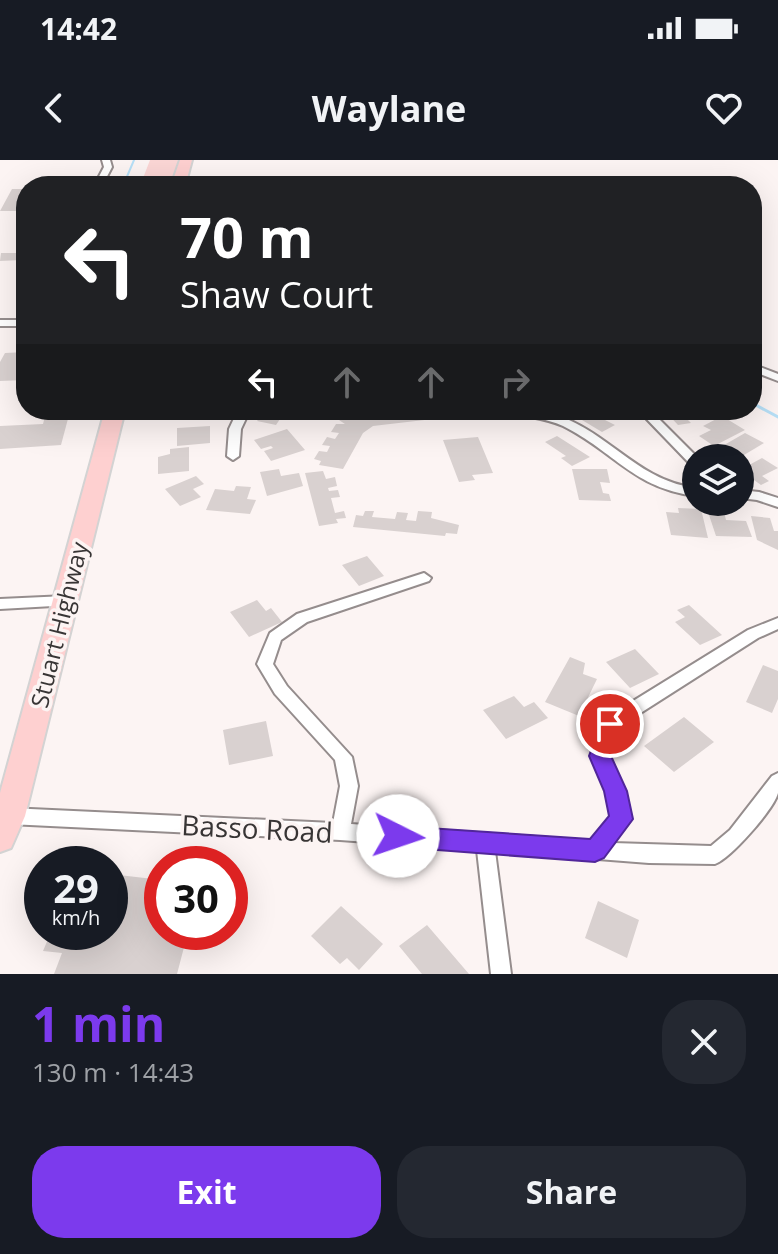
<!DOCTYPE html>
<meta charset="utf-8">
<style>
:root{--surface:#171b24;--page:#242831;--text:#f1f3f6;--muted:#9ea1a6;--accent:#7c3aed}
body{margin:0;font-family:"Open Sans",sans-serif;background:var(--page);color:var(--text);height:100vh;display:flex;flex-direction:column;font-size:30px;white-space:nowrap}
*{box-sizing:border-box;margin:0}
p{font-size:26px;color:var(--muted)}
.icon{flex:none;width:44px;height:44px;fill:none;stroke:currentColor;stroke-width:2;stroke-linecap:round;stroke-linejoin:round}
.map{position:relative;height:814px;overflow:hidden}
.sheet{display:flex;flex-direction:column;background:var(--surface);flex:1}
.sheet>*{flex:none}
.hud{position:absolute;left:16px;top:16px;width:746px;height:244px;border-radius:32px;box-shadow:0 8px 32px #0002;background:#202124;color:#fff;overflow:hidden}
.buttons{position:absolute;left:682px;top:284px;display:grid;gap:16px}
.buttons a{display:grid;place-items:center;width:72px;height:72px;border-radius:50%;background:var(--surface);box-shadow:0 8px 32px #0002;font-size:40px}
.speed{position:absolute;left:24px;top:686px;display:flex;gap:16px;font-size:40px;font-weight:700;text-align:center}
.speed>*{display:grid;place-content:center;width:104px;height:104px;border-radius:50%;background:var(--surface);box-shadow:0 8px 32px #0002;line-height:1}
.speed small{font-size:20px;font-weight:400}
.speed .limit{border:12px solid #d22;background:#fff;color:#111}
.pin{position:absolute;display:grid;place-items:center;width:68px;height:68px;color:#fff;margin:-34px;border:4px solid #fff;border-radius:50%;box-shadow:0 2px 8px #0007}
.me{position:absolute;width:88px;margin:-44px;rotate:94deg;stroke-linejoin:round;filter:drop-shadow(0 0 6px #0008)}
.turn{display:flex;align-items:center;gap:28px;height:168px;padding:0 32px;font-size:36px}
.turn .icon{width:104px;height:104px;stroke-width:2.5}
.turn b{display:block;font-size:56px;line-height:68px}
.lanes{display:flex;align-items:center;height:76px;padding:0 32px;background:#0003;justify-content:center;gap:40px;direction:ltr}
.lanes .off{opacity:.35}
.round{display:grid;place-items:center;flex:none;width:84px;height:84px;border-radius:32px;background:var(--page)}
.summary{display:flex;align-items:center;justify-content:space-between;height:136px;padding:0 32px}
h1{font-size:48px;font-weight:700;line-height:60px;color:var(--accent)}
.button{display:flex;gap:16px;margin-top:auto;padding:16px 32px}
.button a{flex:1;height:92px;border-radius:32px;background:var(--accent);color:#fff;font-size:32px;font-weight:700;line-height:92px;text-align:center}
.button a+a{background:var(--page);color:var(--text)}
.status{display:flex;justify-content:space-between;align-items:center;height:56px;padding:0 40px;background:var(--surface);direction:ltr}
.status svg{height:22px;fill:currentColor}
header{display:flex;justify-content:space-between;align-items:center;height:104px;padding:0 32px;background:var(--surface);font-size:36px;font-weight:700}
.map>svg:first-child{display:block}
</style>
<div class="status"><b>14:42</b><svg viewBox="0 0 49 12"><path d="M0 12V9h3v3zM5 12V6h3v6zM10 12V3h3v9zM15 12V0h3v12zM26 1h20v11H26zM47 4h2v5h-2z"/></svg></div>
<header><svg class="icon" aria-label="back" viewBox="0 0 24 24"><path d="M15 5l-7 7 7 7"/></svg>Waylane<svg class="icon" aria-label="heart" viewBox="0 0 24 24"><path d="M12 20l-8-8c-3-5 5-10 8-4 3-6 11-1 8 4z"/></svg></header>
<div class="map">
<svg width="778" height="814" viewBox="0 0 778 814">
<rect width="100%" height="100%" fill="#fcf4f3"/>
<path fill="#fbd6d5" d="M150 0H186L178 26H140Z"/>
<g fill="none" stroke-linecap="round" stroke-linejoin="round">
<path stroke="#b6dff6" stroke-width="2" d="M123 26 134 0"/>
<path stroke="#b6dff6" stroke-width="3" d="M752 243 778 257"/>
</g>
<path fill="#d9d1d0" d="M12 29H26L25 51H0Z
M1 93H26V94L22 100 0 101Z
M26 192V220L0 221V202L5 193Z
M175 250H218L216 259 185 257 184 260H172Z
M266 250H286L276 265 257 261Z
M324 250H362L358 252 362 255 368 254 367 250 379 253 429 250 433 259 373 266 363 273 343 309 319 305 321 301 314 299 319 291 327 292 330 286 322 285 327 277 335 279 339 273 331 272 336 264H345Z
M592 250H613L619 253 605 260 615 265 602 272 577 257Z
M664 250H707L703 256 687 259 691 263 678 265Z
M69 255 61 285 0 289V266L43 264 45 256Z
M722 256 745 270 714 286 699 276 711 270 703 266Z
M210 266V283L177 286V268Z
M287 269 305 290 271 301 264 291 273 288 271 286 261 289 254 280Z
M745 273 764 283 739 298 728 295 722 298 712 292Z
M557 276 590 297 572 306 561 298 566 296 545 282Z
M478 277 493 313 472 315 475 320 459 322 443 280Z
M189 287V311L158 314V297L170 294V289Z
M762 298 778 308 762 316 769 321 761 325 740 310Z
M279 309 281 316 299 313 303 326 267 336 260 312Z
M572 309H607L610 323 600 322 603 333 609 334 611 341 579 340Z
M323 311 326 319 335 317 337 326 328 328 329 331 338 330 340 337 331 338 335 353 344 351 346 358 336 359 338 363 319 366 305 313Z
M196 316 204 324 193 329 201 337 180 346 165 329Z
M236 326 251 327 247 339 256 340 250 354 206 350 215 329 234 331Z
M678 348 701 349 708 378 671 375 666 352 679 353Z
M365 351H374L372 357 395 359 397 352 408 353 406 360 416 361 418 351 432 352 431 358 459 365 457 374 446 373 445 376 353 367 356 355 363 356Z
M708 352H724L726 360 746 361 752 377 716 376Z
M751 356 770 358 774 371H778V390L757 380Z
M367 396 384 416 359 426 342 405Z
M257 440 266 451 271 448 282 462 249 477 230 452Z
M689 445 722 475 700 485 675 462 685 457 677 450Z
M635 489 659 514 630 528 606 502Z
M570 497 585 503 583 514 597 519 579 556 545 542Z
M763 505 778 511V539L772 553 746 542Z
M514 536 524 547 534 542 548 558 506 579 483 550Z
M684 557 714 582 674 612 644 586Z
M266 561 273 596 229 605 223 570Z
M110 714 162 720V772H188L177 814H54L62 793 43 791 51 772H110Z
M598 741 639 760 627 798 585 778Z
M341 746 383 784 359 810 347 798 340 804 311 776Z
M427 765 469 814H422L399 786Z"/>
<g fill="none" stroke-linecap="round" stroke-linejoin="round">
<g stroke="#958d8d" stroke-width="4">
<path id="minor" d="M102 0H110L112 7 102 26H94L104 7Z
M0 160H26V166H0Z
M752 204 778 214V221L752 211Z
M238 250H250L241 269 239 296 233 300 227 296 229 269Z
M506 250C527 250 548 251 567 259 615 280 641 321 696 328V336C633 328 615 292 563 266 546 258 526 257 508 252Z
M638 250H650L698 298H696V307L692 306Z
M740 330 759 332 778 338V347L757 340 740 338Z
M424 413 431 418 429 421 307 462 281 480 273 504 287 526 352 597 358 626 351 664 591 681 612 657 607 631 591 596 604 559 748 470 778 458V469L758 478 617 568 609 596 625 631 631 659 613 683 711 686 730 670 772 616 778 613C778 619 778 627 778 633 774 649 731 698 715 704L649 703 495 691 511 814H491L477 690 340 680 9 664 3 662 0 656 3 650 9 648 333 663 340 626 335 600 275 534 257 504 270 473 297 454Z
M66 436 73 441 71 445 0 449V439Z"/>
</g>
<g stroke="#d3d3d3" stroke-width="4">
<path id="trunk" d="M180 0H192L185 26H171Z
M105 250H125L25 656 11 688 0 692V633Z"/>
</g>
<use href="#minor" fill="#fff" fill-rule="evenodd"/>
<use href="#trunk" fill="#fed0d0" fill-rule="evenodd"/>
</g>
<path fill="#7c3aed" stroke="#51269a" stroke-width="2" d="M610 555 618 558 621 564 611 596 627 631 633 659 604 698 595 702 398 687 389 684 386 676 389 669 398 666 590 679 609 656 604 631 589 596 603 558Z"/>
<g text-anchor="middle" stroke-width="7" stroke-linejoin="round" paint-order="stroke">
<g font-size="24" fill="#383535" stroke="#fcf4f3">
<text transform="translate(60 465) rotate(-76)" y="8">Stuart Highway</text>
</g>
<g font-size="28" fill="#383535" stroke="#fcf4f3">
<text transform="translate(257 669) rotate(3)" y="10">Basso Road</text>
</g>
</g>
</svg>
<div class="buttons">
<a><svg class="icon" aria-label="layers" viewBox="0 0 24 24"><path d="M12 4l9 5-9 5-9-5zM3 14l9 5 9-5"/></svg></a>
</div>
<div class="speed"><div>29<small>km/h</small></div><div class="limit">30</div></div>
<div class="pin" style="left:610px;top:564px;background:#d93025"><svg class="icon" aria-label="arrive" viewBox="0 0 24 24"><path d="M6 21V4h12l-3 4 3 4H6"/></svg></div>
<svg class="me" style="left:398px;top:676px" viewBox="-20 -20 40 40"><circle r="19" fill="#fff"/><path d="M0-13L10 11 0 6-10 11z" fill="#7c3aed"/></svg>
<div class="hud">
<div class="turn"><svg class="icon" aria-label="left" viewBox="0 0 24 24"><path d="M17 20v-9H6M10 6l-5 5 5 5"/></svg><div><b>70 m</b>Shaw Court</div></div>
<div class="lanes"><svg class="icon" aria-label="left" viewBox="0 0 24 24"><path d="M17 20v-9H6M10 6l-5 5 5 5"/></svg><svg class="icon off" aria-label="ahead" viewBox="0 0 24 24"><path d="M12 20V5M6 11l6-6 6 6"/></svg><svg class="icon off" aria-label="ahead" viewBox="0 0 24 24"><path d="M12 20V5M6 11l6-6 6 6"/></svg><svg class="icon off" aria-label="right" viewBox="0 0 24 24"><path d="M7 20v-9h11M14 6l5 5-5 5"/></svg></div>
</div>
</div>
<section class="sheet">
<div class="summary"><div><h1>1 min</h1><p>130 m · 14:43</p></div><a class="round"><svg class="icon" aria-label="close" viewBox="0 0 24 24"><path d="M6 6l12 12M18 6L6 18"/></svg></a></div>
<div class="button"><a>Exit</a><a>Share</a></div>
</section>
